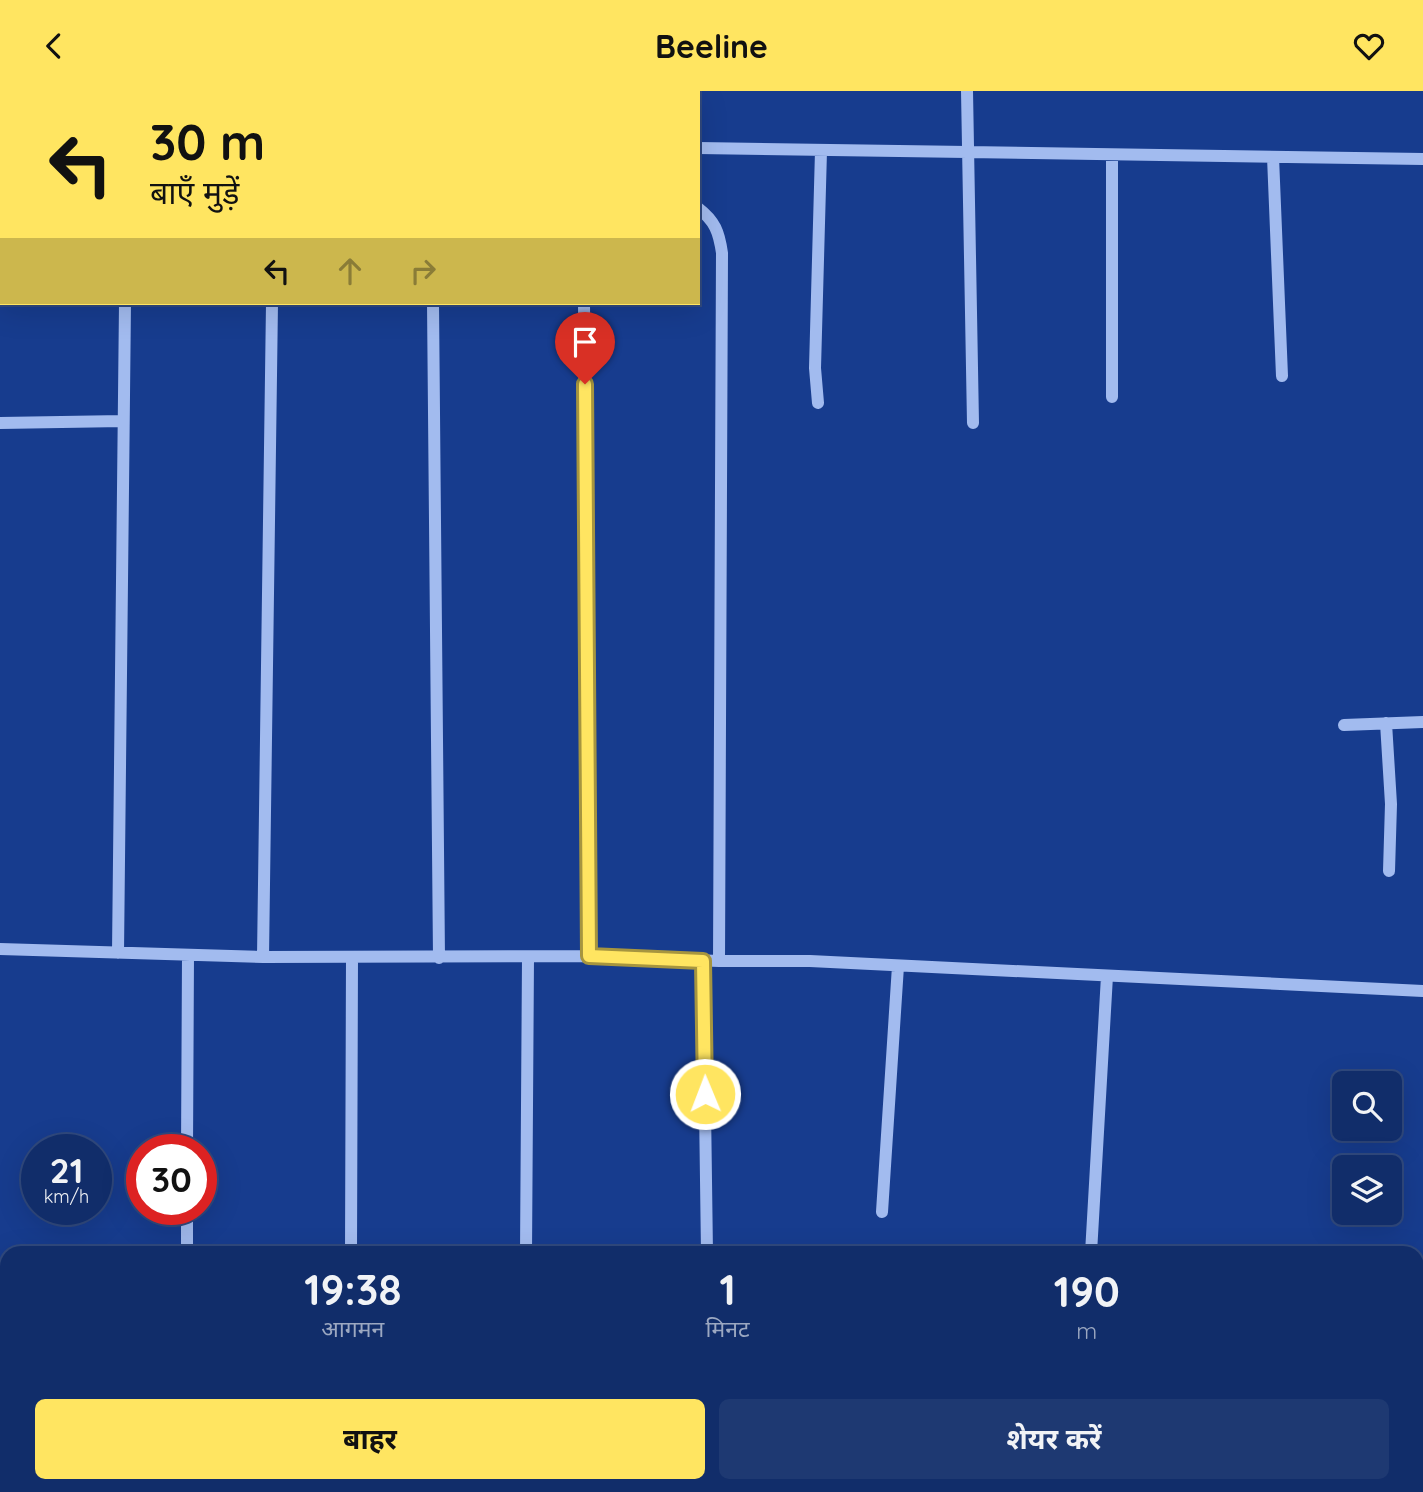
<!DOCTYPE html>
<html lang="hi">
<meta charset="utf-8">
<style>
:root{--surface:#112d6a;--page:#1e3972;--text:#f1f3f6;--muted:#9ca8c1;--line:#30497e;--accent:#ffe561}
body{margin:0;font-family:Quicksand,"Noto Sans Devanagari",sans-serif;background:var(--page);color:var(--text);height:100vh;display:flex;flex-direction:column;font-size:26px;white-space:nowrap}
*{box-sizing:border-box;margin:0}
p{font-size:23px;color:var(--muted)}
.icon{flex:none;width:38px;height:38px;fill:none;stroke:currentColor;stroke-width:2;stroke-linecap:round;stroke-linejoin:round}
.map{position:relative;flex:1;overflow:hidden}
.drawer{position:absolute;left:0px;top:1155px;width:1424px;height:247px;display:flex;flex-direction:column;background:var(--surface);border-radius:21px 21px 0 0;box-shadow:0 7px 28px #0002,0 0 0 2px var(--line)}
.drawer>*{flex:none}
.banner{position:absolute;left:0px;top:0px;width:700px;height:214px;box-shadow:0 7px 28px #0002,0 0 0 2px var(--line);background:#ffe561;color:#111;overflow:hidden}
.tools{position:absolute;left:1332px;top:980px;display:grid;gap:14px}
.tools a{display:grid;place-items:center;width:70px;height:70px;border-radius:10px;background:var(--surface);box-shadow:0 7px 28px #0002,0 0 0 2px var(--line);font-size:35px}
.speed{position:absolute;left:21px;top:1043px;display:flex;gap:14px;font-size:35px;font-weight:700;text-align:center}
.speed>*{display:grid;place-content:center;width:91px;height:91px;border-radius:50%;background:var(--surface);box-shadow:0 7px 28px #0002,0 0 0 2px var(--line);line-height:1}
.speed small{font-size:18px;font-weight:400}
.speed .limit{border:10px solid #d22;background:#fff;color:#111}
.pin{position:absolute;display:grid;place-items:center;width:60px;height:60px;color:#fff;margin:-72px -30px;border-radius:50% 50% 50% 0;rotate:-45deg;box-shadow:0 0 7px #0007}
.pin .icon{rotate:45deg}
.me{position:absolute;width:77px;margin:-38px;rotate:359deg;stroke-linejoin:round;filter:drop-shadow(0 0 5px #0008)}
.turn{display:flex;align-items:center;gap:24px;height:147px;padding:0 35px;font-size:32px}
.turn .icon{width:91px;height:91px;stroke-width:2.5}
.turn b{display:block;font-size:49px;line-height:60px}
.lanes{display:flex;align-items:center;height:66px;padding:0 35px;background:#0003;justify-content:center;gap:35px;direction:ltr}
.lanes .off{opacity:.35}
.eta{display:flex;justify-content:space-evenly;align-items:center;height:119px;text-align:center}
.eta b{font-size:42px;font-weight:700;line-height:49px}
.cta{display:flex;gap:14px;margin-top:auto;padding:14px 35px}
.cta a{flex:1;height:80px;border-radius:10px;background:var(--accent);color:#111;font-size:28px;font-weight:700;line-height:80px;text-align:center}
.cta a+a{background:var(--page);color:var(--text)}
header{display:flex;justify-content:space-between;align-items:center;height:91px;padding:0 35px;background:var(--accent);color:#111;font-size:32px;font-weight:700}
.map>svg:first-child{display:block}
</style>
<header><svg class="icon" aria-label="back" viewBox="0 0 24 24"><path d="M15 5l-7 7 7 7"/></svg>Beeline<svg class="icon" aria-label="heart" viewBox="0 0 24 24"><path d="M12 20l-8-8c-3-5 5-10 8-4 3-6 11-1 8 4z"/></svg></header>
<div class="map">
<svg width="1423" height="1401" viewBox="0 0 1423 1401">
<rect width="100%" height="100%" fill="#173c8e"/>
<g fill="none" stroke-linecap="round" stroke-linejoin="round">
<path stroke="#a2bbef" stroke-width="12" d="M1 0 2 15
M967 0 973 332
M698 57 1423 68
M1112 64V306
M1273 66 1282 285
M0 111 2 110
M698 117C715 130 719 141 722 162L719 870
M433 212 439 867
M584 212 589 865
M818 312 815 277 821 60
M0 332 123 330
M1386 632 1391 713 1389 780
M1344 634 1423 631
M0 858 263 866 589 865 719 870H810L1423 900
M118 862 125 212
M263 866 272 212
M703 870 707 1162
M187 1059 188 865
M882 1121 898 875
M187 1162V1118
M351 1162 352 867
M526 1162 528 867
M1091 1162 1107 885
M0 1192 7 1216
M0 1317 7 1316
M62 1395 64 1401
M520 1401V1395
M704 1401V1395
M850 1401 851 1395
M991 1401V1395"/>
</g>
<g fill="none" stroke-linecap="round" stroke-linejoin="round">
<g stroke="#a6953f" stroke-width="18">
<path id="route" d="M585 293 589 865 703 870 705 1003"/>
</g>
<use href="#route" stroke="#ffe561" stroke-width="12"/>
</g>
</svg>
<div class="tools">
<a><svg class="icon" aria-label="search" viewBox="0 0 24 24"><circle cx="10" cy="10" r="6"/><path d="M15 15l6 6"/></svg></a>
<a><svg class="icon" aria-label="layers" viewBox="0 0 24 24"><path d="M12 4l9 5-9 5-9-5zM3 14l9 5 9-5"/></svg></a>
</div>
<div class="speed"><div>21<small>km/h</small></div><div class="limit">30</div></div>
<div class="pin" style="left:585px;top:293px;background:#d93025"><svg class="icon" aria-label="arrive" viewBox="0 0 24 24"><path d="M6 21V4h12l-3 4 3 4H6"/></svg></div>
<svg class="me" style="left:705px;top:1003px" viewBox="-20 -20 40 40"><circle r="17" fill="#ffe561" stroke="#fff" stroke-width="3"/><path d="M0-11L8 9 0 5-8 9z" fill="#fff"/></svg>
<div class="banner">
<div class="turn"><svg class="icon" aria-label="left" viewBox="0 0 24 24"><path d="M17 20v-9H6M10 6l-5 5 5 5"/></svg><div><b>30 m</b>बाएँ मुड़ें</div></div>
<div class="lanes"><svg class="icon" aria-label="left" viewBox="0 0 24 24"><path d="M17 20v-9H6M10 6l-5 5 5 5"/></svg><svg class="icon off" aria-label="ahead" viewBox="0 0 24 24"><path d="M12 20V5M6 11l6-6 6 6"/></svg><svg class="icon off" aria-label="right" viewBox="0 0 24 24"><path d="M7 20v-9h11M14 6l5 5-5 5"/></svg></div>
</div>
<section class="drawer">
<div class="eta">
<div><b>19:38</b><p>आगमन</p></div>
<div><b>1</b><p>मिनट</p></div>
<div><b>190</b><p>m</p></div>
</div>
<div class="cta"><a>बाहर</a><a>शेयर करें</a></div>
</section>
</div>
